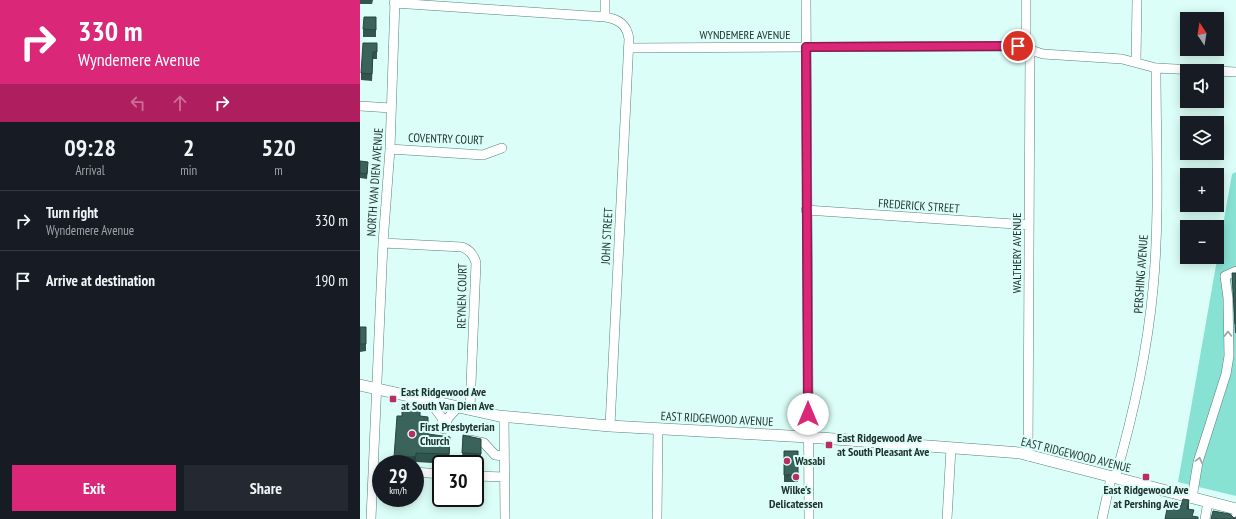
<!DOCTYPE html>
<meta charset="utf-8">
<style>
:root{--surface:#171b24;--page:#242831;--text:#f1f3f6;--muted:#9ea1a6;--line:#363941;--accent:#db2777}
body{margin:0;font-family:"PT Sans Narrow",sans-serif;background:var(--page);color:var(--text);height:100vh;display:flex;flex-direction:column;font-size:15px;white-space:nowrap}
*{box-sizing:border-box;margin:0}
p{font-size:13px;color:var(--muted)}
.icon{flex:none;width:22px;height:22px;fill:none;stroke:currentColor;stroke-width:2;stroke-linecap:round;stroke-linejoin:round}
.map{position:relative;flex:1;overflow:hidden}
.panel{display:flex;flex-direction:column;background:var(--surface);width:360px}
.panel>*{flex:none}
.hud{background:#db2777;color:#fff;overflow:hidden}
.needle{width:26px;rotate:348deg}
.tools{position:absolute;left:820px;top:12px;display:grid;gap:8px}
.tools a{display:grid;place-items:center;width:44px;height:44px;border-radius:0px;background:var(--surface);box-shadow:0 2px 10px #0003;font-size:20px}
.speed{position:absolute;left:12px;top:455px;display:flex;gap:8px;font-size:20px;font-weight:700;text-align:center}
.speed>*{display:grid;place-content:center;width:52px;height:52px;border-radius:50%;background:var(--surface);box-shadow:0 2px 10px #0003;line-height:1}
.speed small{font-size:10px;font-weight:400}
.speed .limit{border:2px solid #111;border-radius:6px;background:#fff;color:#111}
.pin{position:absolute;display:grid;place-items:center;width:34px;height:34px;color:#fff;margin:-17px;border:2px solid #fff;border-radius:50%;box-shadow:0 1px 4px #0007}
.me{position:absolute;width:44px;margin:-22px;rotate:0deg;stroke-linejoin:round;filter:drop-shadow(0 0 3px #0008)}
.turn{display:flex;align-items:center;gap:14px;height:84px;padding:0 12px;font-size:18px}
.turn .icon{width:52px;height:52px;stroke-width:2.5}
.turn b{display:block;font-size:28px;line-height:34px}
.lanes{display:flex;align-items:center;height:38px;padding:0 12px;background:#0003;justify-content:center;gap:20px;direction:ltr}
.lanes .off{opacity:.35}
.eta{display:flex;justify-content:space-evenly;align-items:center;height:68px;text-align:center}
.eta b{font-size:24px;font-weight:700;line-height:28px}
.primary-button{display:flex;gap:8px;margin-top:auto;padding:8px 12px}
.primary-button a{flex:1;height:46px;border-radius:0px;background:var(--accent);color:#fff;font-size:16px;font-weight:700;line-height:46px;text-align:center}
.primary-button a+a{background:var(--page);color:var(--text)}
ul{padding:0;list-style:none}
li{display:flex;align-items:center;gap:12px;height:60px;padding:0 12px;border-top:1px solid var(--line)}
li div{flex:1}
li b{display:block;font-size:15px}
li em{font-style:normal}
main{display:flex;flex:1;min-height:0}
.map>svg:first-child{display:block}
</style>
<main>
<section class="panel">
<div class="hud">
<div class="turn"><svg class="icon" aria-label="right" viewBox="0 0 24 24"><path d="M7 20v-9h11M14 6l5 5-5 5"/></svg><div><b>330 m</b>Wyndemere Avenue</div></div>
<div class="lanes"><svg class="icon off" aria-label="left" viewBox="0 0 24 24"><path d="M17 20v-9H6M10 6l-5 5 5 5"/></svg><svg class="icon off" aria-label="ahead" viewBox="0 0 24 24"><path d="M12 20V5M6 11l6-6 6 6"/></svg><svg class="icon" aria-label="right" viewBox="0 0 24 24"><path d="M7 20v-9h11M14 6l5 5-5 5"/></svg></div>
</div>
<div class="eta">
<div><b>09:28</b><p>Arrival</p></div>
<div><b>2</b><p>min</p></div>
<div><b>520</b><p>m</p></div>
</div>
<ul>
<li><svg class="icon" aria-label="right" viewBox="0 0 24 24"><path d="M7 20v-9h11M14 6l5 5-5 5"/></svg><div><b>Turn right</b><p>Wyndemere Avenue</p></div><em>330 m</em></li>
<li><svg class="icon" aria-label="arrive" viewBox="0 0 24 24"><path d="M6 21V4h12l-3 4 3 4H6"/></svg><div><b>Arrive at destination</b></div><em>190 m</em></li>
</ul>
<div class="primary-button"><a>Exit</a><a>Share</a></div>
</section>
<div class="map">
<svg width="876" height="519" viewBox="0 0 876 519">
<rect width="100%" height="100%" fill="#dbfff8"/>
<path fill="#88e2d4" d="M876 172V496L818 482 872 174Z"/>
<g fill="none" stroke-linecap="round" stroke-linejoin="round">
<g stroke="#578079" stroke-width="10">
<path id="minor" d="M446 0 449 519
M666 0V48
M34 3 245 17C258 19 267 24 269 39L250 426
M245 17V0
M268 48 658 46 683 54 762 59 796 68 876 72
M776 62 777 0
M0 106 31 108
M30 149 123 155 142 148
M446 210 669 225
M23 243 102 247C110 250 114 255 116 263L110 408
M69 400 82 418 84 429
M144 416 145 519
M84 428 88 418 99 406
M110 440 124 443 135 455 144 456
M668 456 670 50
M55 472 81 474
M115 476 145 477
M755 478C773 416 787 354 793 289 800 216 796 141 796 68
M832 498 838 462 866 374 869 356 868 298 865 276 876 271
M11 519 23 243 30 149 35 0
M297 519 298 429
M587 519 591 448
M742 519 751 478
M845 519 848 502
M875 519 876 515"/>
</g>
<g stroke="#578079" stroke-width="12">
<path id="major" d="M0 385 139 416 250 426 448 437 660 453 876 509"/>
</g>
<use href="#minor" stroke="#fff" stroke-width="9"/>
<use href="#major" stroke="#fff" stroke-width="11"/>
</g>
<path fill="#32554f" d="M0 0H13L12 4H0Z
M16 25V37H3V29Z
M17 43V59H13L12 81 1 80V73Z
M0 161 8 167 7 179 0 178Z
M872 273H876V333H875Z
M0 327H6V351L0 352Z
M60 416 68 434 90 447 89 464 56 462V466H55V464H34V457Z
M103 435 121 439V463L102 462Z
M424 451H438V482H424Z"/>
<path fill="#294540" d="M56 453V466H55V464H52V457Z
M829 500V509H827Z"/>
<path fill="#3a635c" stroke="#294540" d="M4 17H16V30L3 29Z
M3 43H17V52H13L12 74 1 73Z
M0 161 8 162 7 174 0 173Z
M872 273H876V323L875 324Z
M0 327H6V344H0Z
M42 405 60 406V416L68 417V434L90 437 89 454 56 453V456L52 457H34L37 416H42Z
M103 435 121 439V454L102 453Z
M424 451H438V475H424Z
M823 499 829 500 827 509 834 510 832 516 838 517V519H805L807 509 811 510 812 504 821 506Z
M853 511 870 514 874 518 876 517V519H851Z"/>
<defs><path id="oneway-chevron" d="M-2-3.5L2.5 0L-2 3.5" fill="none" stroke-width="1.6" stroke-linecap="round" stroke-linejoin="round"/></defs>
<g stroke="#9aa1a0">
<use href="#oneway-chevron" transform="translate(868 334) rotate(-91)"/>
<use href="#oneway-chevron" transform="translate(839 460) rotate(-75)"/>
</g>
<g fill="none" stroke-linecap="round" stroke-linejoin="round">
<g stroke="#8e194d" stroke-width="10">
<path id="route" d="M448 414 446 47 658 46"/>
</g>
<use href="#route" stroke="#db2777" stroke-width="7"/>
</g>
<g fill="#b92d62" stroke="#dbfff8" stroke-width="1.5">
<rect x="29" y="395" width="8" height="8" rx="2"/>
<circle cx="52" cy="434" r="4"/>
<rect x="465" y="441" width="8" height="8" rx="2"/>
<circle cx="427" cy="461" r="4"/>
<circle cx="436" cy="477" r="4"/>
<rect x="782" y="473" width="8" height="8" rx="2"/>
</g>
<g text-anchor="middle" stroke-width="4" stroke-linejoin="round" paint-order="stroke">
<g font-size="12" fill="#1e2f2c" stroke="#dbfff8">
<text x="385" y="39">WYNDEMERE AVENUE</text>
<text transform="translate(86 139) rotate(2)" y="4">COVENTRY COURT</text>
<text transform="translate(15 182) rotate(-86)" y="4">NORTH VAN DIEN AVENUE</text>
<text transform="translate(559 206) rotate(4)" y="4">FREDERICK STREET</text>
<text transform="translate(247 236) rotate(-87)" y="4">JOHN STREET</text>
<text transform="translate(657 253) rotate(-90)" y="4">WALTHERY AVENUE</text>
<text transform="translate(781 274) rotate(-86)" y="4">PERSHING AVENUE</text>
<text transform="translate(102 296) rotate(-89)" y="4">REYNEN COURT</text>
<text transform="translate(357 419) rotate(3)" y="4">EAST RIDGEWOOD AVENUE</text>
<text transform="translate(716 455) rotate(14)" y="4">EAST RIDGEWOOD AVENUE</text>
</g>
<g font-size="12" font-weight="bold" fill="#1e2f2c" stroke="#dbfff8" text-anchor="start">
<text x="41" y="396">East Ridgewood Ave<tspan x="41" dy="14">at South Van Dien Ave</tspan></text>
<text x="60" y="431">First Presbyterian<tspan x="60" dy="14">Church</tspan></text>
<text x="477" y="442">East Ridgewood Ave<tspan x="477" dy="14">at South Pleasant Ave</tspan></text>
<text x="435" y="465">Wasabi</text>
<text x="436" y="494" text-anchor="middle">Wilke's<tspan x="436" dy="14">Delicatessen</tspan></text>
<text x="786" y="494" text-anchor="middle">East Ridgewood Ave<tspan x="786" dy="14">at Pershing Ave</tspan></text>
</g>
</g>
</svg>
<div class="tools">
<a><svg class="needle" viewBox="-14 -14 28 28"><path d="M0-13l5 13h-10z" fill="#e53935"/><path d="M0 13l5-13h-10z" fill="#9ea1a6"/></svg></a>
<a><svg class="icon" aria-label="sound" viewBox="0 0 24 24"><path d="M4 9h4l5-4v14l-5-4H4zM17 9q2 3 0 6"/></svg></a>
<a><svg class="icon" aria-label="layers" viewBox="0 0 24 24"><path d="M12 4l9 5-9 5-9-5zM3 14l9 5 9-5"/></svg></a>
<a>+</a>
<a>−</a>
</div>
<div class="speed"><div>29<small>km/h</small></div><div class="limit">30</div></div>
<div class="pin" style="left:658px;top:46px;background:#d93025"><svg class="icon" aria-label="arrive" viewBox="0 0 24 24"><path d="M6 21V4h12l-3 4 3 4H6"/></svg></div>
<svg class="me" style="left:448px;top:414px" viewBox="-20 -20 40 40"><circle r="19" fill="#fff"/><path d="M0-13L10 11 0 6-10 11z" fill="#db2777"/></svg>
</div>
</main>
